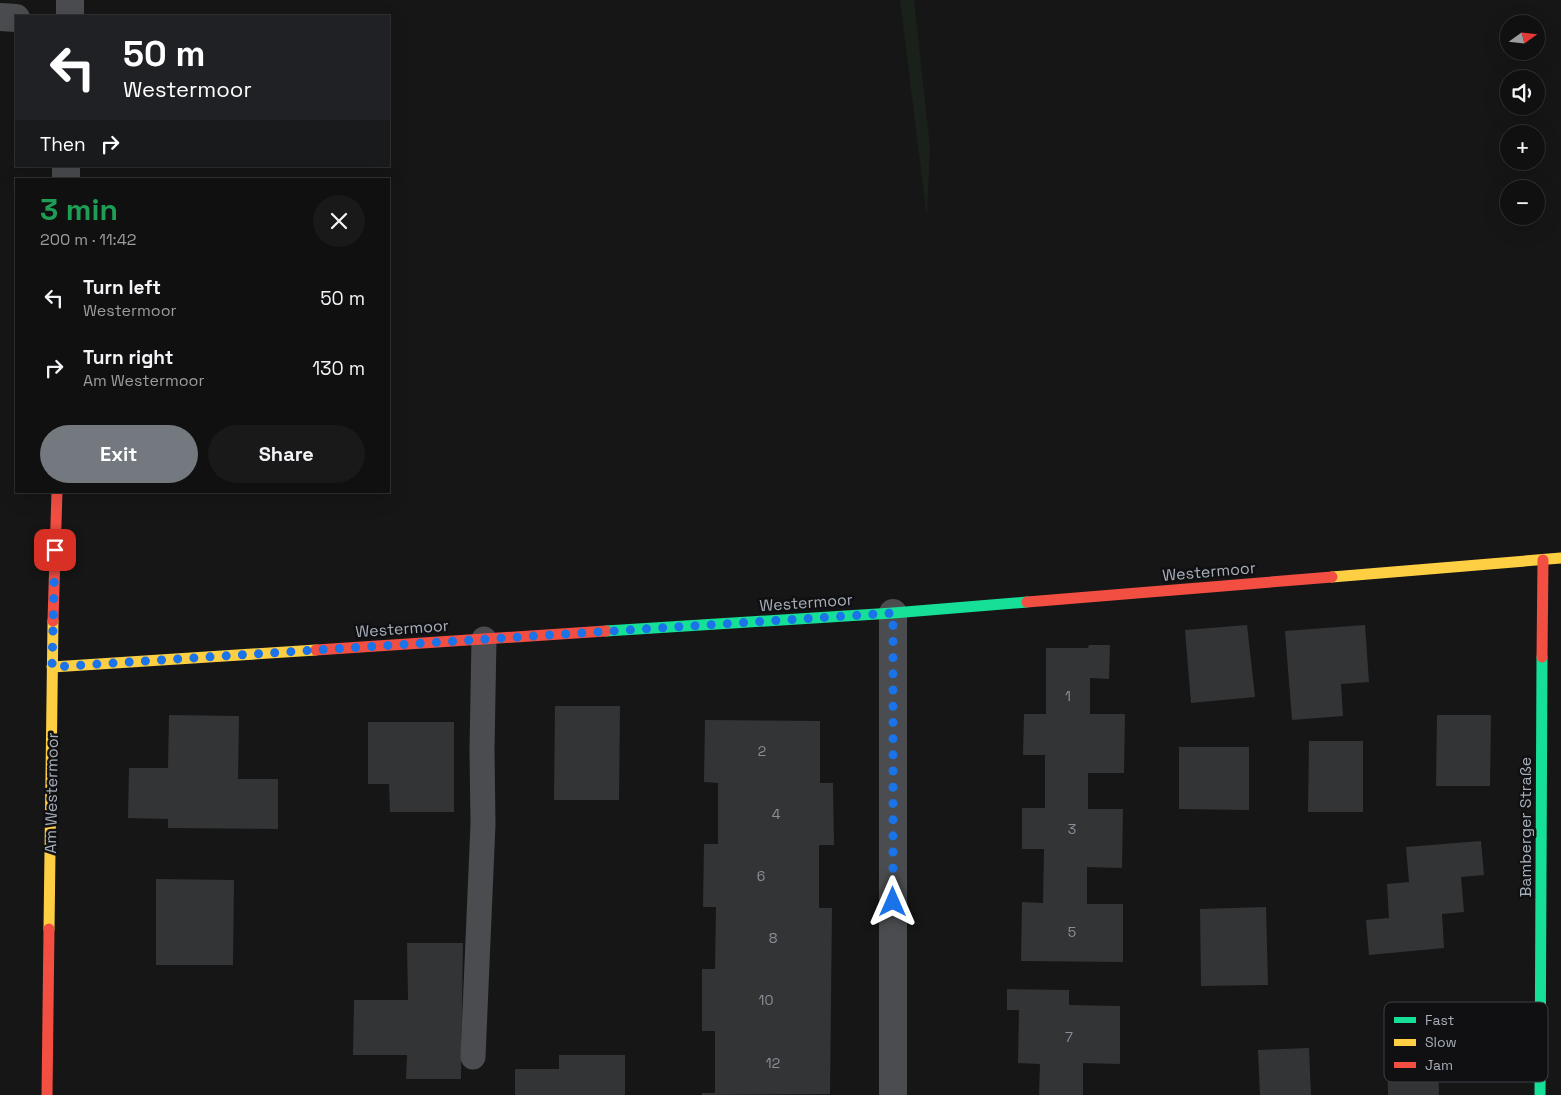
<!DOCTYPE html>
<meta charset="utf-8">
<style>
:root{--surface:#101010;--page:#191919;--text:#f1f3f6;--muted:#9c9d9f;--line:#303030;--accent:#747980}
body{margin:0;font-family:"Space Grotesk",sans-serif;background:var(--page);color:var(--text);height:100vh;display:flex;flex-direction:column;font-size:19px;white-space:nowrap}
*{box-sizing:border-box;margin:0}
p{font-size:16px;color:var(--muted)}
.icon{flex:none;width:28px;height:28px;fill:none;stroke:currentColor;stroke-width:2;stroke-linecap:round;stroke-linejoin:round}
.map{position:relative;flex:1;overflow:hidden}
.panel{position:absolute;left:15px;top:178px;width:375px;height:315px;display:flex;flex-direction:column;background:var(--surface);border-radius:0px;box-shadow:0 5px 20px #0002,0 0 0 1px var(--line)}
.panel>*{flex:none}
.top-card{position:absolute;left:15px;top:15px;width:375px;height:152px;border-radius:0px;box-shadow:0 5px 20px #0002,0 0 0 1px var(--line);background:#202124;color:#fff;overflow:hidden}
.needle{width:32px;rotate:75deg}
.tools{position:absolute;left:1500px;top:15px;display:grid;gap:10px}
.tools a{display:grid;place-items:center;width:45px;height:45px;border-radius:50%;background:var(--surface);box-shadow:0 5px 20px #0002,0 0 0 1px var(--line);font-size:25px}
.pin{position:absolute;display:grid;place-items:center;width:42px;height:42px;color:#fff;margin:-21px;border-radius:10px;box-shadow:0 2px 8px #0006}
.me{position:absolute;width:55px;margin:-28px;rotate:0deg;stroke-linejoin:round;filter:drop-shadow(0 0 4px #0008)}
.turn{display:flex;align-items:center;gap:18px;height:105px;padding:0 25px;font-size:22px}
.turn .icon{width:65px;height:65px;stroke-width:2.5}
.turn b{display:block;font-size:35px;line-height:42px}
.then{display:flex;align-items:center;height:48px;padding:0 25px;background:#0003;gap:10px;font-size:19px}
.round{display:grid;place-items:center;flex:none;width:52px;height:52px;border-radius:26px;background:var(--page)}
.head{display:flex;align-items:center;justify-content:space-between;height:85px;padding:0 25px}
h1{font-size:30px;font-weight:800;line-height:38px;color:#1e9e55}
.button{display:flex;gap:10px;margin-top:auto;padding:10px 25px}
.button a{flex:1;height:58px;border-radius:30px;background:var(--accent);color:#fff;font-size:20px;font-weight:800;line-height:58px;text-align:center}
.button a+a{background:var(--page);color:var(--text)}
ul{padding:0;list-style:none}
li{display:flex;align-items:center;gap:15px;height:70px;padding:0 25px}
li div{flex:1}
li b{display:block;font-size:19px}
li em{font-style:normal}
.map>svg:first-child{display:block}
</style>
<div class="map">
<svg width="1561" height="1095" viewBox="0 0 1561 1095">
<rect width="100%" height="100%" fill="#161616"/>
<path fill="#1a211a" d="M900 0H914L930 147 927 218Z"/>
<path fill="#333436" d="M1247 625 1255 697 1191 703 1185 630Z
M1365 625 1369 682 1341 684 1343 716 1292 720 1285 631Z
M1089 645H1110L1109 679 1090 678V714H1125L1124 773H1088V809H1123L1122 868 1087 867V904H1123V962L1021 961 1022 902 1043 903 1044 849H1022V808H1045V755H1023L1024 714H1046V648H1088Z
M555 706H620L619 800H554Z
M169 715 239 716 238 779H278V829L168 828V819L128 818 129 768H168Z
M1437 715H1491L1490 786H1436Z
M705 720 820 721V783H833L834 845H819V908H832L830 1094 702 1095V1093H715V1031H702V969H715L716 907H703L704 844H718V783L704 782Z
M368 722H454V812H390L389 784H368Z
M1309 741H1363V812H1308Z
M1179 747H1249V810L1179 809Z
M1481 841 1484 875 1461 877 1464 912 1442 914 1444 948 1369 955 1366 920 1389 918 1387 884 1409 882 1406 847Z
M156 879 234 880 233 965H156Z
M1266 907 1268 985 1201 986 1200 909Z
M407 943H463L461 1079H406L407 1055H353L354 1000H408Z
M1007 989 1069 990V1005L1120 1006V1064L1083 1063V1095H1039L1040 1064 1018 1063 1019 1010H1007Z
M1387 1047H1438L1439 1095H1388Z
M1309 1048 1311 1095H1260L1258 1050Z
M559 1055H625V1095H515V1069H559Z"/>
<g fill="none" stroke-linecap="round" stroke-linejoin="round">
<path stroke="#4a4c4f" stroke-width="25" d="M473 1057 483 824 482 749 484 639"/>
<path stroke="#4a4c4f" stroke-width="28" d="M70 16V0
M0 17 16 18
M66 179V166
M893 1095V613"/>
<path stroke="#16e098" stroke-width="11" d="M606 631 893 613 1027 602
M1540 1095 1542 657"/>
<path stroke="#ffcf43" stroke-width="11" d="M1332 577 1561 558
M52 667 316 650
M49 929 53 621"/>
<path stroke="#f24e42" stroke-width="11" d="M1027 602 1332 577
M53 621 57 491
M316 650 606 631
M1542 657 1543 560
M47 1095 49 929"/>
</g>
<g fill="none" stroke-linecap="round" stroke-linejoin="round">
<path stroke="#1a73e8" stroke-width="9" stroke-dasharray="0 16.2" d="M55 550 52 667 893 613V902"/>
</g>
<g text-anchor="middle" stroke-width="5" stroke-linejoin="round" paint-order="stroke">
<g font-size="14" fill="#899098">
<text x="1068" y="701">1</text>
<text x="762" y="756">2</text>
<text x="776" y="819">4</text>
<text x="1072" y="834">3</text>
<text x="761" y="881">6</text>
<text x="1072" y="937">5</text>
<text x="773" y="943">8</text>
<text x="766" y="1005">10</text>
<text x="1069" y="1042">7</text>
<text x="773" y="1068">12</text>
</g>
<g font-size="16" fill="#a6aeb9" stroke="#101012">
<text transform="translate(1209 571) rotate(-5)" y="6">Westermoor</text>
<text transform="translate(806 602) rotate(-4)" y="6">Westermoor</text>
<text transform="translate(402 628) rotate(-4)" y="6">Westermoor</text>
<text transform="translate(51 793) rotate(-89)" y="6">Am Westermoor</text>
<text transform="translate(1525 827) rotate(-90)" y="6">Bamberger Straße</text>
</g>
</g>
<rect x="1384" y="1002" width="164" height="80" rx="8" fill="#101012" stroke="#3d3f44" stroke-width="1"/>
<rect x="1394" y="1017" width="22" height="6" fill="#16e098"/>
<rect x="1394" y="1039" width="22" height="7" fill="#ffcf43"/>
<rect x="1394" y="1062" width="22" height="6" fill="#f24e42"/>
<g font-size="14" fill="#a6aeb9">
<text x="1425" y="1025">Fast</text>
<text x="1425" y="1047">Slow</text>
<text x="1425" y="1070">Jam</text>
</g>
</svg>
<div class="tools">
<a><svg class="needle" viewBox="-14 -14 28 28"><path d="M0-13l5 13h-10z" fill="#e53935"/><path d="M0 13l5-13h-10z" fill="#9c9d9f"/></svg></a>
<a><svg class="icon" aria-label="sound" viewBox="0 0 24 24"><path d="M4 9h4l5-4v14l-5-4H4zM17 9q2 3 0 6"/></svg></a>
<a>+</a>
<a>−</a>
</div>
<div class="pin" style="left:55px;top:550px;background:#d93025"><svg class="icon" aria-label="arrive" viewBox="0 0 24 24"><path d="M6 21V4h12l-3 4 3 4H6"/></svg></div>
<svg class="me" style="left:893px;top:902px" viewBox="-20 -20 40 40"><path d="M0-17L14 15 0 8-14 15z" fill="#1a73e8" stroke="#fff" stroke-width="4"/></svg>
<div class="top-card">
<div class="turn"><svg class="icon" aria-label="left" viewBox="0 0 24 24"><path d="M17 20v-9H6M10 6l-5 5 5 5"/></svg><div><b>50 m</b>Westermoor</div></div>
<div class="then">Then<svg class="icon" aria-label="right" viewBox="0 0 24 24"><path d="M7 20v-9h11M14 6l5 5-5 5"/></svg></div>
</div>
<section class="panel">
<div class="head"><div><h1>3 min</h1><p>200 m · 11:42</p></div><a class="round"><svg class="icon" aria-label="close" viewBox="0 0 24 24"><path d="M6 6l12 12M18 6L6 18"/></svg></a></div>
<ul>
<li><svg class="icon" aria-label="left" viewBox="0 0 24 24"><path d="M17 20v-9H6M10 6l-5 5 5 5"/></svg><div><b>Turn left</b><p>Westermoor</p></div><em>50 m</em></li>
<li><svg class="icon" aria-label="right" viewBox="0 0 24 24"><path d="M7 20v-9h11M14 6l5 5-5 5"/></svg><div><b>Turn right</b><p>Am Westermoor</p></div><em>130 m</em></li>
</ul>
<div class="button"><a>Exit</a><a>Share</a></div>
</section>
</div>
